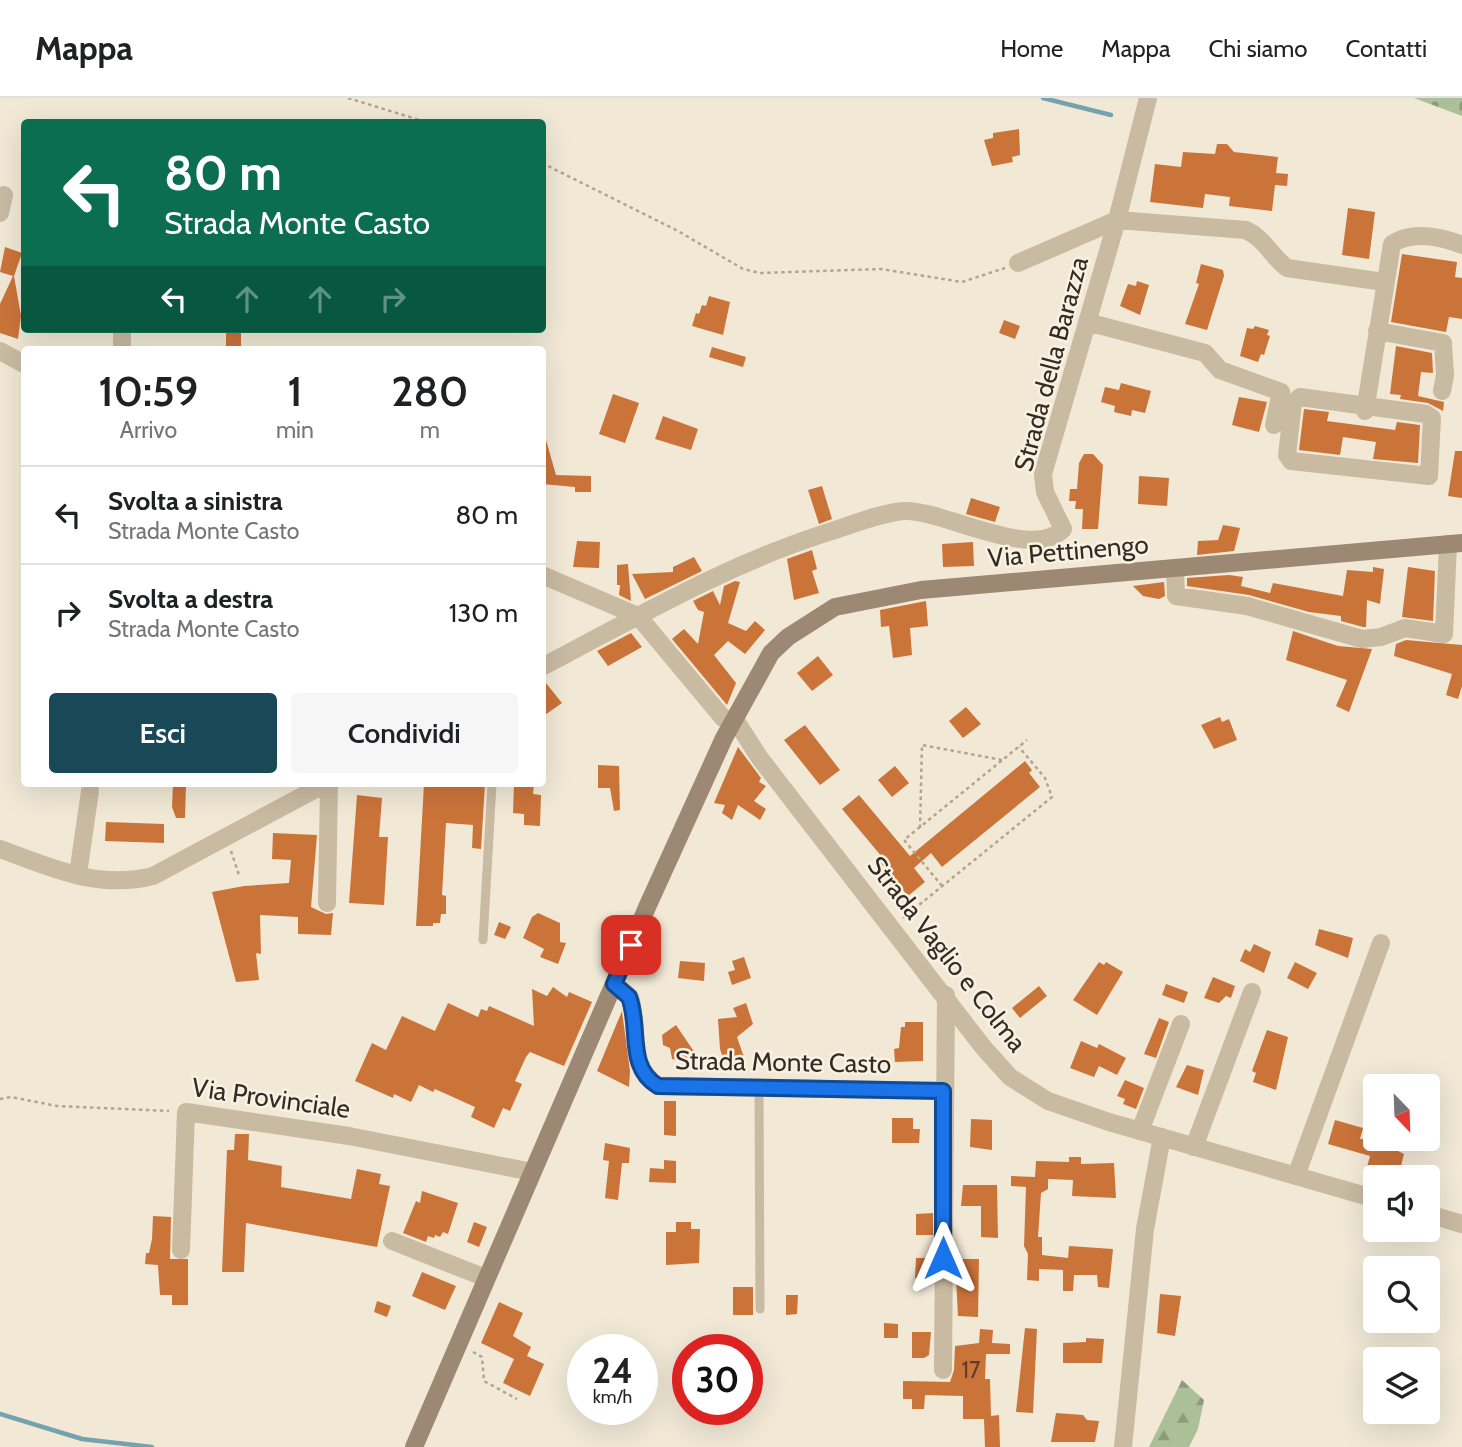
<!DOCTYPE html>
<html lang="it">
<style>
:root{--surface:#fff;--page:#f6f6f6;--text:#202124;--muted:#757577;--line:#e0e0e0;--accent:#194856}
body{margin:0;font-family:Cabin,sans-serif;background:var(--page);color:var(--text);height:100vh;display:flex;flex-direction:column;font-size:26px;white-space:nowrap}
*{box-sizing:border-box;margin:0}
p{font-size:23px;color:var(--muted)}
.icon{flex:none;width:38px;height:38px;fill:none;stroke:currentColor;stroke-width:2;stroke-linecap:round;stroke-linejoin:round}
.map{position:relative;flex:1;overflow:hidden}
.panel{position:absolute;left:21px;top:248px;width:525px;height:441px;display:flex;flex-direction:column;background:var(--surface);border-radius:7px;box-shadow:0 7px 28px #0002}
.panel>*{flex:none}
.guide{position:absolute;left:21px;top:21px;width:525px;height:214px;border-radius:7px;box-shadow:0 7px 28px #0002;background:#0b6e4f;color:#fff;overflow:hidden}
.needle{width:46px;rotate:157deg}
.controls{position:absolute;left:1363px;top:976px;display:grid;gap:14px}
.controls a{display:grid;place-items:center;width:77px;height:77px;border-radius:7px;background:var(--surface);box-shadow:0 7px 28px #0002;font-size:35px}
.speed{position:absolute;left:567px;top:1236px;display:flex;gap:14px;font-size:35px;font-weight:700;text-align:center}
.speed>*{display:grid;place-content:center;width:91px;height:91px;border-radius:50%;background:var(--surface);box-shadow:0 7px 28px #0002;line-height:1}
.speed small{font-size:18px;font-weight:400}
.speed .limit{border:10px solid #d22;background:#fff;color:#111}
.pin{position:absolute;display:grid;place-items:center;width:60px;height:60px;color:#fff;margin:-30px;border-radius:14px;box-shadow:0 4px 10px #0006}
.me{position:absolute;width:77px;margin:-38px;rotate:0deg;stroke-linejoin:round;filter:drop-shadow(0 0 5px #0008)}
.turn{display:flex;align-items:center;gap:24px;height:147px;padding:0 28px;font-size:32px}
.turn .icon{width:91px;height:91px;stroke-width:2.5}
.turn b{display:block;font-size:49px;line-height:60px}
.lanes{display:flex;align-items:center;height:66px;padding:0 28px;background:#0003;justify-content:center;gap:35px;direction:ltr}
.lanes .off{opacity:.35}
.eta{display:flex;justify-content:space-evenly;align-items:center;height:119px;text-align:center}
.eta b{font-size:42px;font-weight:600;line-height:49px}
.primary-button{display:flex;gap:14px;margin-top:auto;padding:14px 28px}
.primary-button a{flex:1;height:80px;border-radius:7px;background:var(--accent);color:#fff;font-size:28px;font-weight:600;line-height:80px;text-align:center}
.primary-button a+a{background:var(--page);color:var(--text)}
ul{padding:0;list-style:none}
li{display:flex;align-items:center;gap:21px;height:98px;padding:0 28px;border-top:2px solid var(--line)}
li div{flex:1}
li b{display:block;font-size:26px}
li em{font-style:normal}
header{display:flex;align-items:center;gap:42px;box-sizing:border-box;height:98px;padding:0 35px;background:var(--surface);border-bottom:2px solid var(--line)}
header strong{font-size:33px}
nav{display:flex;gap:38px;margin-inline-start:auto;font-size:24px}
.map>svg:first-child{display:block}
</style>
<header>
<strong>Mappa</strong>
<nav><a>Home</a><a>Mappa</a><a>Chi siamo</a><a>Contatti</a></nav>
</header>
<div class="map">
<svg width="1462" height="1349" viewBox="0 0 1462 1349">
<defs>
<pattern id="forest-firs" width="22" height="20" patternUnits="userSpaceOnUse" patternTransform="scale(1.75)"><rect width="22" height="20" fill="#abc096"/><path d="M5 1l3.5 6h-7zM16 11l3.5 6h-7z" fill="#8c9c7a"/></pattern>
<pattern id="cemetery-stones" width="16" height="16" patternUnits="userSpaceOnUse" patternTransform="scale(1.75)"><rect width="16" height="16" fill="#abc096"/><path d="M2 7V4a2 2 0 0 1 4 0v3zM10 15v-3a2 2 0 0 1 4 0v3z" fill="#8c9c7a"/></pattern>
</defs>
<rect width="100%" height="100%" fill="#f1e9d6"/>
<path fill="url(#forest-firs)" d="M1182 1282 1204 1302 1198 1331 1189 1349H1149Z"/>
<path fill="url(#cemetery-stones)" d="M1414 0H1462V18Z"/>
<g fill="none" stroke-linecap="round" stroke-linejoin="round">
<path stroke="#74a3af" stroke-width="4.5" d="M1043 0 1111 17
M0 1316 82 1341 152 1349"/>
</g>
<path fill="#cb743a" d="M1019 31 1020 57 1012 59 1013 64 992 68 984 42 993 40V35Z
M1217 46H1227L1234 54 1278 59 1276 75 1288 76 1287 88 1275 87 1272 113 1229 108 1230 99 1205 96 1203 110 1150 104 1155 66 1181 69 1183 54 1215 56Z
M1348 110 1375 114 1369 161 1342 157Z
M5 149 22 155 14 178 21 218 18 241 0 235V206L13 178 0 174Z
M1402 156 1457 164 1455 179 1462 180V221L1449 219 1446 234 1391 224Z
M1201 166 1223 172 1224 178 1207 232 1185 226 1199 186 1196 185Z
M1137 183 1149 187 1140 217 1120 208 1128 186 1136 188Z
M709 198 730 204 723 237 692 228 696 215 699 216 702 207 706 208Z
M1004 222 1020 228 1015 241 999 235Z
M1255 228 1269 232 1267 237 1270 238 1264 257 1261 256 1258 264 1240 258 1247 230 1253 231Z
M241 231V252H226V232Z
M1396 248 1432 255 1433 275 1421 274 1418 298 1444 304 1443 313 1428 305 1400 301 1401 297 1390 296Z
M712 249 746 259 743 269 709 259Z
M1121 285 1151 293 1145 315 1132 312 1131 318 1114 314 1115 308 1101 304 1105 289 1119 292Z
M613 296 639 305 625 345 599 336Z
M1239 299 1267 304 1259 334 1232 327Z
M1304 311 1329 314 1327 323 1395 332 1397 324 1420 327 1418 365 1373 361 1376 344 1343 339 1340 357 1299 352Z
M663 318 698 331 691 352 655 341Z
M546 342 556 377 591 378V394H575V389L542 386V343Z
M1455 353H1462V400L1448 398Z
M1084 356H1093L1103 367 1098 431H1082L1083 411H1075L1076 403H1069L1070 391H1077L1079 365Z
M1139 378 1169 380 1167 408 1138 406Z
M822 388 832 421 819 426 808 392Z
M971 400 1000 409 995 424 966 416Z
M1223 427 1240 430 1234 453 1197 457 1198 443 1218 442Z
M577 443 600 444 599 470 573 469Z
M973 444 974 468 943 469 942 446Z
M812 452 817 471 812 473 819 495 794 502 787 461Z
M694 459 702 473 645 501 632 476 673 474V469Z
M628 466V467L631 503 619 497 620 487H617V467Z
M1373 469 1384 471 1380 506 1367 502 1366 529H1363L1341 523V518L1309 514 1249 497 1187 488V480L1229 477 1243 479 1241 488 1270 495 1273 485 1343 498 1347 472 1373 474Z
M1408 469 1435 473 1433 523 1402 519Z
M735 483 740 484 728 525 746 533 755 523 765 532 745 556 728 543 714 557 736 585 727 607 672 541 684 531 698 546 704 514 698 512 693 503 713 493 720 507 724 488Z
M1164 484 1165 498 1159 501 1143 498 1133 488Z
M926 503 928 528 910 530 912 557 893 560 889 528 881 529 880 512Z
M1293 533 1338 548 1372 551 1349 614 1336 608 1347 582 1286 562Z
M631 535 642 549 608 568 597 553Z
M1406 542 1462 547V588L1458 601 1446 597 1452 576 1394 558 1396 546Z
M818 558 833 577 812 593 797 575Z
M542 580 562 605 542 619Z
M966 609 981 626 963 640 949 623Z
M1220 619 1222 624 1229 621 1237 642 1214 651 1201 627Z
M805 627 840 672 820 687 784 642Z
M738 649 761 680 759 684 766 688 754 703 766 711 760 722 738 707 732 722 722 715 725 707 714 705Z
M1025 663 1032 672 1029 675 1040 689 942 769 931 755 914 770 925 784 908 798 878 762 882 759 842 711 859 697 910 758Z
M598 667 619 668 620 712 614 713 610 690H598Z
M895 668 909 685 892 699 878 682Z
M173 686H186L185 720H176L172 709Z
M424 686H485L481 751 472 750 473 727 446 725 442 797 446 798V816H441L440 825H433V828H416Z
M514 686H534L533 696 541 697 540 728 524 727V716L513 715Z
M357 697 382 700 379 739H388L384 807 349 805Z
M106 724 164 726V745L105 743Z
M273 735 317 737 311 809 326 816 333 815 331 837 298 836V819L260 817 261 856 256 855 259 882 236 884 212 794 244 788 289 785 291 762 272 761Z
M538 815 560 825V844L566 845 558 866 540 859 544 851 523 840 532 819Z
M499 824 511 829 505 841 494 837Z
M1319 831 1353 840 1348 860 1315 847Z
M1254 846 1271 854 1264 875 1240 863 1245 851 1250 854Z
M744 859 751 880 732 887 728 874 735 872 732 863Z
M680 863 705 865 704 883 678 880Z
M1099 864 1104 867 1106 864 1123 874 1097 917 1073 902Z
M1295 864 1317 875 1308 891 1287 880Z
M1213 879 1235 888 1231 900 1226 898 1219 905 1204 900Z
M1166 886 1188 894 1184 905 1162 897Z
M1039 888 1047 898 1020 920 1012 910Z
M553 889 567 899 569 894 592 904 564 968 530 954 526 959 515 983 522 986 510 1013 503 1010 494 1030 471 1019 475 1009 435 991 433 994 419 987 411 1004 394 996 393 1000 355 983 372 945 386 952 402 918 435 933 448 905 478 919 481 911 487 913 489 908 534 928 532 891 547 898Z
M746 905 753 926 737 939 746 965 734 969 731 961 724 963 720 951 718 921 737 919 733 910Z
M622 913 630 973 629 989 597 973Z
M1159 920 1169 924 1156 960 1144 956Z
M905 924H923V963L895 964 894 951 899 950 901 929H905Z
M676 927 695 955 684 963 672 961 670 950 663 947 662 937Z
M1267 932 1288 939 1276 992 1253 984 1256 975 1252 973Z
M1081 943 1097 950 1099 946 1126 960 1117 977 1099 968 1094 979 1070 970Z
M1187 967 1204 972 1198 997 1176 989Z
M1125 982 1144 990 1136 1011 1123 1006 1125 1001 1117 998Z
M664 1003H676V1038L664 1037Z
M892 1020H913V1031H920L919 1045H892Z
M971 1021 992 1022V1052L970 1049Z
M1335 1022 1363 1030 1360 1041H1402L1398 1053 1404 1056 1398 1080 1367 1069 1370 1058 1328 1046Z
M235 1036H249L248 1062 282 1068 281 1089 351 1101 357 1071 381 1076 379 1086 390 1088 377 1149 246 1125 244 1174H222L227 1052H234Z
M605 1045 630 1050 629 1065H622L618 1102 605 1100 609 1063 603 1062Z
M1069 1059H1081V1066L1114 1065 1116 1100 1072 1098 1073 1082 1048 1081V1091L1041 1095 1038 1139H1042V1157L1068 1160 1069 1148 1113 1151 1109 1190 1098 1189 1097 1177H1074L1073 1193H1063V1172L1039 1171V1183L1027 1182 1028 1156 1024 1148 1026 1089 1011 1088V1078L1035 1079 1036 1063 1069 1064Z
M664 1062 676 1063V1085L649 1084 650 1070 664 1071Z
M963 1087H997L998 1140 981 1139V1108H961Z
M422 1093 458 1105 448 1136 443 1134 440 1139 435 1137 434 1140 428 1138 426 1144 403 1135 416 1103 420 1105Z
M933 1115V1137H916V1116Z
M153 1118 171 1119 170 1161H188V1207H172V1197H160L158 1167 145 1166 146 1155H149L152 1141Z
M474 1124 487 1129 479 1149 467 1144Z
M676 1124H691V1131H700L699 1165 666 1167V1134H676Z
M916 1160H932V1180H915Z
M955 1161H979L978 1219 958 1218Z
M422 1174 456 1188 445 1212 412 1198Z
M733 1189H753V1217H733Z
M1160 1196 1181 1198 1175 1238 1157 1235Z
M786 1197H798L797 1216 786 1217Z
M377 1203 391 1208 387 1219 374 1214Z
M499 1204 523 1215 513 1238 531 1249 527 1258 544 1266 530 1298 503 1285 514 1261 481 1245Z
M884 1225 898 1226V1240H884Z
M1025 1230 1037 1231 1033 1315 1016 1314Z
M980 1231 993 1232 992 1245 1010 1246V1256H986L985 1281H990L991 1318 999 1317 1000 1349H985L984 1321H963V1298L925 1297 924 1311H912V1301H903V1283L950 1284 954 1272 955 1248 979 1245Z
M912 1234H931L929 1257 924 1260H912Z
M1086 1240 1104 1241 1102 1265H1063V1245L1086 1244Z
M1056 1315 1083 1317 1087 1322 1099 1323 1095 1344H1051Z"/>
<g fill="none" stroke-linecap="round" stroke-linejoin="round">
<path stroke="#b5a48c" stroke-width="2.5" stroke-dasharray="3.5 3.5" stroke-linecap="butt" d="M348 0 426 24
M542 65 678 133 743 171 760 175 881 171 962 184 1005 170
M1045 456 1057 463
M920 730 922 647 1002 662
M231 753 239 777
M942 788 904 742 1027 642
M903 820 1052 699 1045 680 1019 649
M0 1001 11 999 57 1008 169 1013
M473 1254 482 1259 484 1283 517 1301"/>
<path stroke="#c9baa2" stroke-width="9" d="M483 842 492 686
M759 990 760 1211"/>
<path stroke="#c9baa2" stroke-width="18" d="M0 115 4 97
M1117 122 1246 132C1265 141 1271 158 1287 170L1384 184
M1018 165 1117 122
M1087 224 1205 255 1220 272 1281 294 1274 327
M1377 233 1443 245 1445 277 1442 293
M122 252V231
M0 253 24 266
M1300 299 1426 316 1432 320 1429 378 1291 363 1287 357 1293 305Z
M1365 313 1392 146C1412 133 1440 138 1462 147
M1175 471 1176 498 1247 508 1362 541 1381 539 1405 530 1444 536 1448 446
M542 477 638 518 723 620 736 623
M542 569C637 519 729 465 832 433 854 426 880 415 904 413 942 411 1032 464 1063 431L1045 394 1043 376 1117 122 1148 0
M0 751C52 770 98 792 153 778L325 686
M78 776 90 693
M327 805 329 686
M614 886 630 899C640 930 626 969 658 988L943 993
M1140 1033 1181 926
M1194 1049 1252 894
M1296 1078 1381 845
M392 1143 486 1180
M181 1152 186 1014 349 1038 532 1074
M943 1272 946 897
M1123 1349 1145 1131 1162 1039"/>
<path stroke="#c9baa2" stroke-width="18" d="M736 623 759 659 983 949 1010 979 1048 1003 1109 1024 1376 1101
M1428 1116 1462 1126"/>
<path stroke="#9d8973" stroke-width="18" d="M414 1349 648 807 724 640 771 555 788 539 835 509 921 492 1462 445"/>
</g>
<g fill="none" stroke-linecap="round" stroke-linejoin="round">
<g stroke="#114b97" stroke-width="18">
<path id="route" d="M631 847 614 886 629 899C641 930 626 969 658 988L943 993V1160"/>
</g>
<use href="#route" stroke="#1a73e8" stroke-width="12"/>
</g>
<g text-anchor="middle" stroke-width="5" stroke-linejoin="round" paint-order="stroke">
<g font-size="23" fill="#5a3e2a">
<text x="971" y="1280">17</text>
</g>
<g font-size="26" fill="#342c24" stroke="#f9f2e2">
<text transform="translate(1051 266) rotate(-75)" y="9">Strada della Barazza</text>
<text transform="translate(1068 453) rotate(-5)" y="9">Via Pettinengo</text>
<text transform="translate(947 856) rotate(52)" y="9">Strada Vaglio e Colma</text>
<text transform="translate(783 964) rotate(1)" y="9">Strada Monte Casto</text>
<text transform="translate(271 1000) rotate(8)" y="9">Via Provinciale</text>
</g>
</g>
</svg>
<div class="controls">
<a><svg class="needle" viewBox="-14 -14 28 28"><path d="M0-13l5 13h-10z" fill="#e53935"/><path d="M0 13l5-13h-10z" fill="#757577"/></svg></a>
<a><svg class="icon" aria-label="sound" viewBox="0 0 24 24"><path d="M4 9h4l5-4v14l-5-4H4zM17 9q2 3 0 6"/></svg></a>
<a><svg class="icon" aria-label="search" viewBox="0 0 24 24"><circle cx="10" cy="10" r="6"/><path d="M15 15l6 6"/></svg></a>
<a><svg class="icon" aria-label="layers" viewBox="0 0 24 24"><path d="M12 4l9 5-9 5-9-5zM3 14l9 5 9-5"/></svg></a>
</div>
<div class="speed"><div>24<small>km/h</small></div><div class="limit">30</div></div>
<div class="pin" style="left:631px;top:847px;background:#d93025"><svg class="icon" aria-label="arrive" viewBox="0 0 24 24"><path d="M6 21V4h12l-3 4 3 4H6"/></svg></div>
<svg class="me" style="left:943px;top:1160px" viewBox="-20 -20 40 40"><path d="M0-17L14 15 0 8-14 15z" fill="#1a73e8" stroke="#fff" stroke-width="4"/></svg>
<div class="guide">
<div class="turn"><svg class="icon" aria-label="left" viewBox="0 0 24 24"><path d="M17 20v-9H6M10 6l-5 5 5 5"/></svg><div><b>80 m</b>Strada Monte Casto</div></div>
<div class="lanes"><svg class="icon" aria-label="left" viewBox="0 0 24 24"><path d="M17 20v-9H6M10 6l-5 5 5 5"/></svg><svg class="icon off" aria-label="ahead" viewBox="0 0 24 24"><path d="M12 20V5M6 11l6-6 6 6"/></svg><svg class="icon off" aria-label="ahead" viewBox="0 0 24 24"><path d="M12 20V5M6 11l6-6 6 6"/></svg><svg class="icon off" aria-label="right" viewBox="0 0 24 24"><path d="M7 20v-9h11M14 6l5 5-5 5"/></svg></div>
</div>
<section class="panel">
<div class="eta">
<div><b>10:59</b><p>Arrivo</p></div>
<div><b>1</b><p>min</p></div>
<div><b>280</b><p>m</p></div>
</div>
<ul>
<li><svg class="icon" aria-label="left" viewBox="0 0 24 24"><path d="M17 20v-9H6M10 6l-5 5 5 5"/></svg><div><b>Svolta a sinistra</b><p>Strada Monte Casto</p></div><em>80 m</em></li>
<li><svg class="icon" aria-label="right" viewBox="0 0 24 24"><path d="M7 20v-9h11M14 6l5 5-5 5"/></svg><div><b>Svolta a destra</b><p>Strada Monte Casto</p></div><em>130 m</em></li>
</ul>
<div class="primary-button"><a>Esci</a><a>Condividi</a></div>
</section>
</div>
